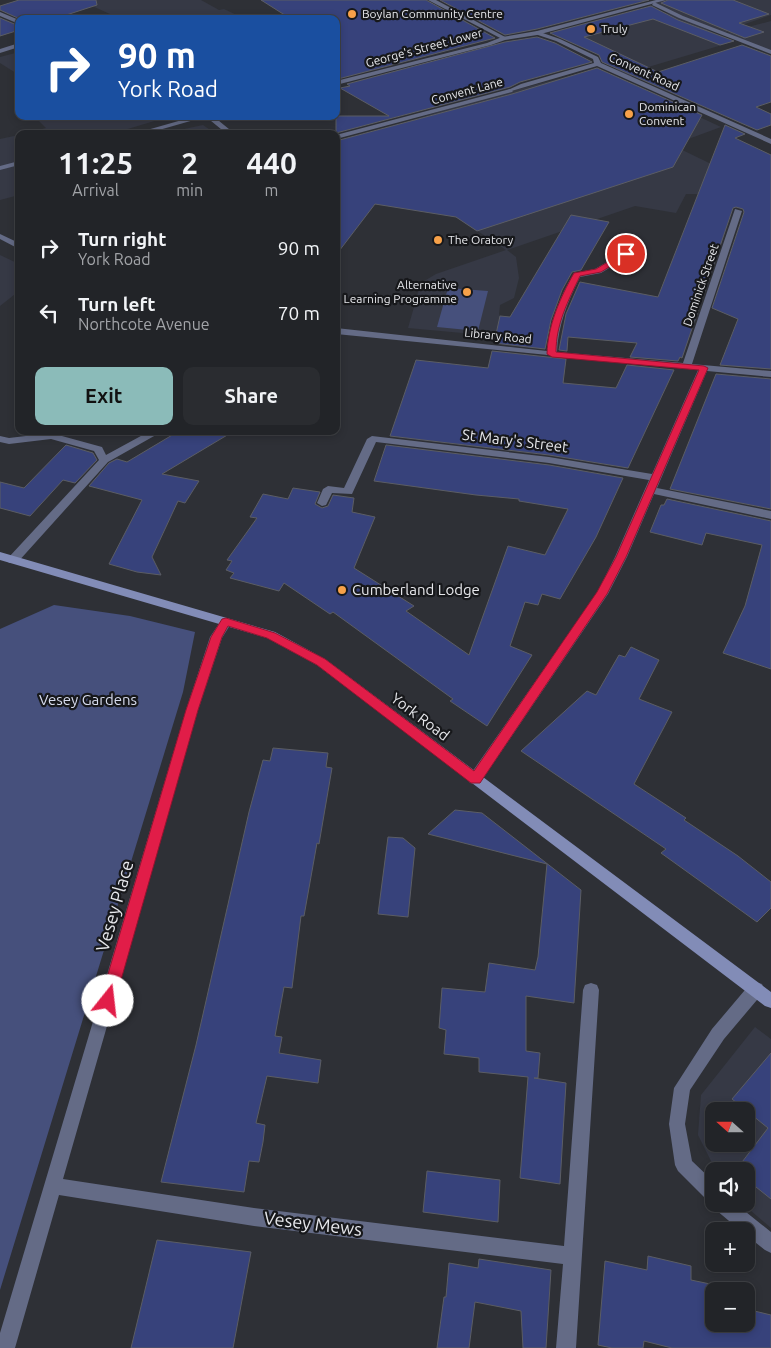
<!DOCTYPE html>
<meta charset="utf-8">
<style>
:root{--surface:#222428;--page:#2a2c30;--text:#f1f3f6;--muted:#a2a4a8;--line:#3f4145;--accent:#8bbbb9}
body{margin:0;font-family:Ubuntu,sans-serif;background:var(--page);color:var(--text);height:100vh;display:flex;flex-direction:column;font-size:19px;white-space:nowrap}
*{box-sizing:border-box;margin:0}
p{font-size:16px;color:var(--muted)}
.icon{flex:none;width:28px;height:28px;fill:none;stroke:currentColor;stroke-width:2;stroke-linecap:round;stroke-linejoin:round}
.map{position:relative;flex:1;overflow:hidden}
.panel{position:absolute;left:15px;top:130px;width:325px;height:305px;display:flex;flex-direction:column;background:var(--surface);border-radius:10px;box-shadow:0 2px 8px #0003,0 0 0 1px var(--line)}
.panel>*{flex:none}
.top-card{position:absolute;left:15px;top:15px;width:325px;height:105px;border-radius:10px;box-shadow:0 2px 8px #0003,0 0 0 1px var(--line);background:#1a4fa0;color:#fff;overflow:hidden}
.needle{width:32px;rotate:291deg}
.buttons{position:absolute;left:705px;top:1102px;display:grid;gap:10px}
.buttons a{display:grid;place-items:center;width:50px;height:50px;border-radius:10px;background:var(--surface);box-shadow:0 2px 8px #0003,0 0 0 1px var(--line);font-size:25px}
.pin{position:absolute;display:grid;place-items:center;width:42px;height:42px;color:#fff;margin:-21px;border:2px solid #fff;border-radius:50%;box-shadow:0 1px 5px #0007}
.me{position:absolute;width:55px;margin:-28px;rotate:16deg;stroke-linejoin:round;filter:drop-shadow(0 0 4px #0008)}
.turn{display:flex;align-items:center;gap:18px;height:105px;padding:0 20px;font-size:22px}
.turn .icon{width:65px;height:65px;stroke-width:2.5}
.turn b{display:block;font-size:35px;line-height:42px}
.eta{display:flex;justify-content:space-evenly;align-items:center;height:85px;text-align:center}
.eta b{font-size:30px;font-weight:700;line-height:35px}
.button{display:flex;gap:10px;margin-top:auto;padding:10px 20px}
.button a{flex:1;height:58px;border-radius:10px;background:var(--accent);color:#111;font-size:20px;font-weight:700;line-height:58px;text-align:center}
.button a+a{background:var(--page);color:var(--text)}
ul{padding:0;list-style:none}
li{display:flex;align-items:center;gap:15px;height:65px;padding:0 20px}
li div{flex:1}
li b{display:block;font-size:19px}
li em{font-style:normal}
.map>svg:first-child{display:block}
</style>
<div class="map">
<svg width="771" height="1348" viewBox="0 0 771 1348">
<rect width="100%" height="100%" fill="#2e3036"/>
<path fill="#363945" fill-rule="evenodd" d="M79 0H201L219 10 224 9 245 19H121Z
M664 0H771V15L730 29 726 33 771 21V51L692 22 732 42 635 71 631 77 617 71 615 61 556 33 649 8 678 16 654 4Z
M19 52V75L0 63V57Z
M592 70 607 74 721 127 672 145 736 176 742 194H686L676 213 635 206 507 250 516 257 519 278 514 298 500 305 499 314 500 316 495 336 408 328 420 286 426 280 436 274 506 250 446 210 429 209 420 211 336 198 362 136 504 91 519 89Z
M46 116H171L111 134H22L46 128 37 119Z
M203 125 216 134H161Z
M19 135V195L0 200V139Z
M0 255 19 264V291L0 306Z
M755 1027 771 1039V1228L743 1204H746V1171H716L698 1135 701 1095ZM714 1111H746V1144H714Z"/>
<path fill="#46507c" d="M448 288 488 291 478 331 437 327Z
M54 605 130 616 195 632 183 692 0 1290V629Z"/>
<path fill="#37427b" stroke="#5b5d64" d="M19 0H96L97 5 54 19H20L0 10V6Z
M261 0H426L495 38 338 79 336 19H291Z
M440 0H649L537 29 505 35Z
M668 0H733L769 14 739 23 764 32 745 38 661 3Z
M651 6 678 20 734 41 720 45 653 19 584 37 658 72 742 45 771 56V102L756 107 771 114V125L757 130 602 62 599 55 550 33Z
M0 18 19 26V30L0 36Z
M537 37 555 43 592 62 520 82 510 87 336 133V116H389L340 88 350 86 347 84 505 42Z
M597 68 702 115 673 167 477 231 456 217 375 204 336 255V141L512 94Z
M725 125 745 134 735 138 771 155V369L720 365 738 319 712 308 744 212 743 209 736 207 733 208 682 358 680 357 678 361 630 357 637 343 568 337 567 351 559 350 566 314 580 282 658 297Z
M571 215 609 222 581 270 572 272 562 290 551 320 545 349 494 343 500 316 510 317Z
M492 351 566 359 563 383 616 388 627 365 674 370 628 468 549 455 390 436 416 360 488 368Z
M716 374 771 379V509L670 489Z
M179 431H234L162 474 199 481 185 503 178 501 152 557 161 575 137 572 109 564 142 500 89 486 109 463 117 459 127 462Z
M66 445 93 453 97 460 75 483 63 480 30 516 0 508V482L24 488Z
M386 445 549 465 623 478 596 537 560 599 542 594 538 605 525 602 510 646 532 655 487 726 450 701 453 699 333 612 330 614 284 583 279 591 230 578 234 573 226 570 232 561 227 560 257 518 250 517 263 494 288 499 293 488 320 492 315 504 322 508 328 506 333 495 354 498 352 512 375 517 354 568 414 606 406 611 469 655 508 546 545 555 568 509 519 501V499L476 495 374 481Z
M667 499 771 521V669L723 653 745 606 762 545 706 533 702 545 650 532 661 505H664Z
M631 647 659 660 639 699 672 712 634 784 686 818 684 820 738 856 771 882V908L757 922 661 853 666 849 521 751 587 691 596 695 619 655 625 657Z
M273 748 328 753 326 767 332 768 319 844 317 843 304 916H301L292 988 284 987 275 1036 282 1037 279 1053 321 1060 318 1083 267 1076 256 1123 265 1125 263 1142 259 1162 249 1161 244 1192 161 1182 196 1045 249 812 263 760 270 761Z
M455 810 482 813 581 890 574 1003 526 996V1051L540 1053 538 1078H534L566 1083 560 1184 520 1178 528 1077 479 1072V1058L444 1054 446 1030 439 1028 442 988 485 992 489 963 535 970 538 957 547 864 428 834Z
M388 837 403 838 415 848 408 917 378 914Z
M771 1053V1199L746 1179V1171L736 1170 768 1128 732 1099Z
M427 1171 500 1180 498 1222 423 1212Z
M157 1240 251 1252 233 1348H131Z
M648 1256 691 1266V1280L734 1289V1291H714V1324H746V1309L771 1315V1348H672L644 1341 643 1348H612L598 1345 605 1261 647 1270Z
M479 1259 551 1270 546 1348H523L521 1311 475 1302 469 1348H437L444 1297H446L449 1263 478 1268Z"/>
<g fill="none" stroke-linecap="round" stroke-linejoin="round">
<path fill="#646b86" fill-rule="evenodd" d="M510 89 513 91 512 92 336 139V135Z
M205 116H213L235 134H227Z"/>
<path fill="#646b86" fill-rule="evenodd" d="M428 0H436L507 38 502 39Z
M654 2 683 16 771 50V54L679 18 652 5Z
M0 12 19 20V24L0 16Z
M537 31 560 39 598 57 601 63 771 139V144L597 66 508 92V90L521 84 594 63 593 59 556 41 535 34 534 33Z
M19 43V47L0 53V49Z
M735 209 742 211 692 364 771 371V377L707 371 657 488 771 511V519L654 494 627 557 608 594 480 783 475 784 470 783 468 779 470 775 597 593 615 557 649 480 549 463 376 442 352 494 332 493 326 505 322 506 317 503 323 489 328 486 344 488 367 439 372 436 549 457 652 474 698 370 336 334V328L547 351C549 323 560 296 574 273L595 269 626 251 630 254 629 256 601 273 580 277C568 301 558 325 557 352L683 363Z
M0 234 19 243V249L0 239Z
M150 431H163L108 462 17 563H9L7 560 9 557 99 460 94 451 51 439 9 444 0 442V436L9 438 51 433 102 447 106 455Z
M226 618 232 622 222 638 198 710 63 1179 254 1208 564 1246 583 990 585 985 591 983 597 985 599 990 576 1348H556L563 1264 254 1226 59 1195 15 1348H0V1333L186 710 210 637 222 619Z
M756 982 762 984 764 989 762 994 724 1039 690 1090 685 1124 692 1161 714 1182V1204H736L771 1232V1253L765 1250 746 1235V1231H741L716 1210 713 1204 708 1201 678 1171 675 1165 669 1124 674 1088 712 1029 750 984Z"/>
<path fill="#646b86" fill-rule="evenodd" d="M656 0H666L537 35 505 40 491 45 336 85V81L487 43 502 37 537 31Z
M196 116H208L145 134H133Z
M19 161V165L0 170V166Z"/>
<path fill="#828cb7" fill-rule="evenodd" d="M0 552 275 632 325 659 771 992V1008L765 1006 317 665 267 638 0 560Z"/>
</g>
<path fill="#e11d48" stroke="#92132f" d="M626 251 630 254 629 255 601 272 580 276C568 301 556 324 556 352L704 366 708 368 626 557 607 594 480 783H471L317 665 267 638 228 626 222 637 198 710 115 1001 113 1006 108 1008 102 1006 100 1001 186 710 211 637 222 619 226 618 275 633 325 659 474 771 597 592 616 557 699 370 552 357 547 354C548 325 560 298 574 273L596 269Z"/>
<g fill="#f7a149" stroke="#17181b" stroke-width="2">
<circle cx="352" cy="14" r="5"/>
<circle cx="591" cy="29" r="5"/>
<circle cx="629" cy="114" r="5"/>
<circle cx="438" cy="240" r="5"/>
<circle cx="467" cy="292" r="5"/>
<circle cx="342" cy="590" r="5"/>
</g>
<g text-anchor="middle" stroke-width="4.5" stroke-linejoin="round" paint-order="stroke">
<g font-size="12" fill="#e6e7eb" stroke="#17181b" text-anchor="start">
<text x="362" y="18">Boylan Community Centre</text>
<text x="601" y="33">Truly</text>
<text x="639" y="111">Dominican<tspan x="639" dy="14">Convent</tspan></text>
<text x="448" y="244">The Oratory</text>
<text x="457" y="289" text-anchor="end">Alternative<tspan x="457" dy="14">Learning Programme</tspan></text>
</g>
<g font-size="12" fill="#e6e7eb" stroke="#17181b">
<text transform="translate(424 48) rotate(-15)" y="4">George's Street Lower</text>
<text transform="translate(644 72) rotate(24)" y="4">Convent Road</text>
<text transform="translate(467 91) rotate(-15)" y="4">Convent Lane</text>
<text transform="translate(701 285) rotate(-71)" y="4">Dominick Street</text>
<text transform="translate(498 336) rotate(6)" y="4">Library Road</text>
</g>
<g font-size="15" fill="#e6e7eb" stroke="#17181b">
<text transform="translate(515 441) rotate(7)" y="5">St Mary's Street</text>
<text transform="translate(420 717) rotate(37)" y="5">York Road</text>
</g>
<g font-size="15" fill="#e6e7eb" stroke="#17181b" text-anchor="start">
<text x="352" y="595">Cumberland Lodge</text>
</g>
<g font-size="15" fill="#d7dcee" stroke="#17181b">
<text x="88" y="705">Vesey Gardens</text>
</g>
<g font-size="18" fill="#e6e7eb" stroke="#17181b">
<text transform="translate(115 906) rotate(-74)" y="6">Vesey Place</text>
<text transform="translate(313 1224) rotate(7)" y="6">Vesey Mews</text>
</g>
</g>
</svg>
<div class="buttons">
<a><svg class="needle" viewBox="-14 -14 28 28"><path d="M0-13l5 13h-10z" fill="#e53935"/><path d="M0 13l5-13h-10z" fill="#a2a4a8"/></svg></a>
<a><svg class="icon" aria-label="sound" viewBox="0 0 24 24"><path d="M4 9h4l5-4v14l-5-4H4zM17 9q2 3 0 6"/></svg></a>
<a>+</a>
<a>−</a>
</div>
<div class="pin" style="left:626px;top:254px;background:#d93025"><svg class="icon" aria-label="arrive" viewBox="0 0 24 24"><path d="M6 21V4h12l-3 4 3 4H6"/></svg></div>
<svg class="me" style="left:108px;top:1001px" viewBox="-20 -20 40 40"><circle r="19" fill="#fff"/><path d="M0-13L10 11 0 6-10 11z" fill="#e11d48"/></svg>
<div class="top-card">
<div class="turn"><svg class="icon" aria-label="right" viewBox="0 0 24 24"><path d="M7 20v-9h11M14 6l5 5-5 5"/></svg><div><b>90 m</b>York Road</div></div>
</div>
<section class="panel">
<div class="eta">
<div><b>11:25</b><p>Arrival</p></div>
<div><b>2</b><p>min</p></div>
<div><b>440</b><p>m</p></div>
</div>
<ul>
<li><svg class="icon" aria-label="right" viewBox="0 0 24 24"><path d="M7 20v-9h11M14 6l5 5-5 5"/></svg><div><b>Turn right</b><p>York Road</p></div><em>90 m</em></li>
<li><svg class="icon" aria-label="left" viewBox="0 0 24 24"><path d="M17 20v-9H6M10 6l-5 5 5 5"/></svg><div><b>Turn left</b><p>Northcote Avenue</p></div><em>70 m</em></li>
</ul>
<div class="button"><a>Exit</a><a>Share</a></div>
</section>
</div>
